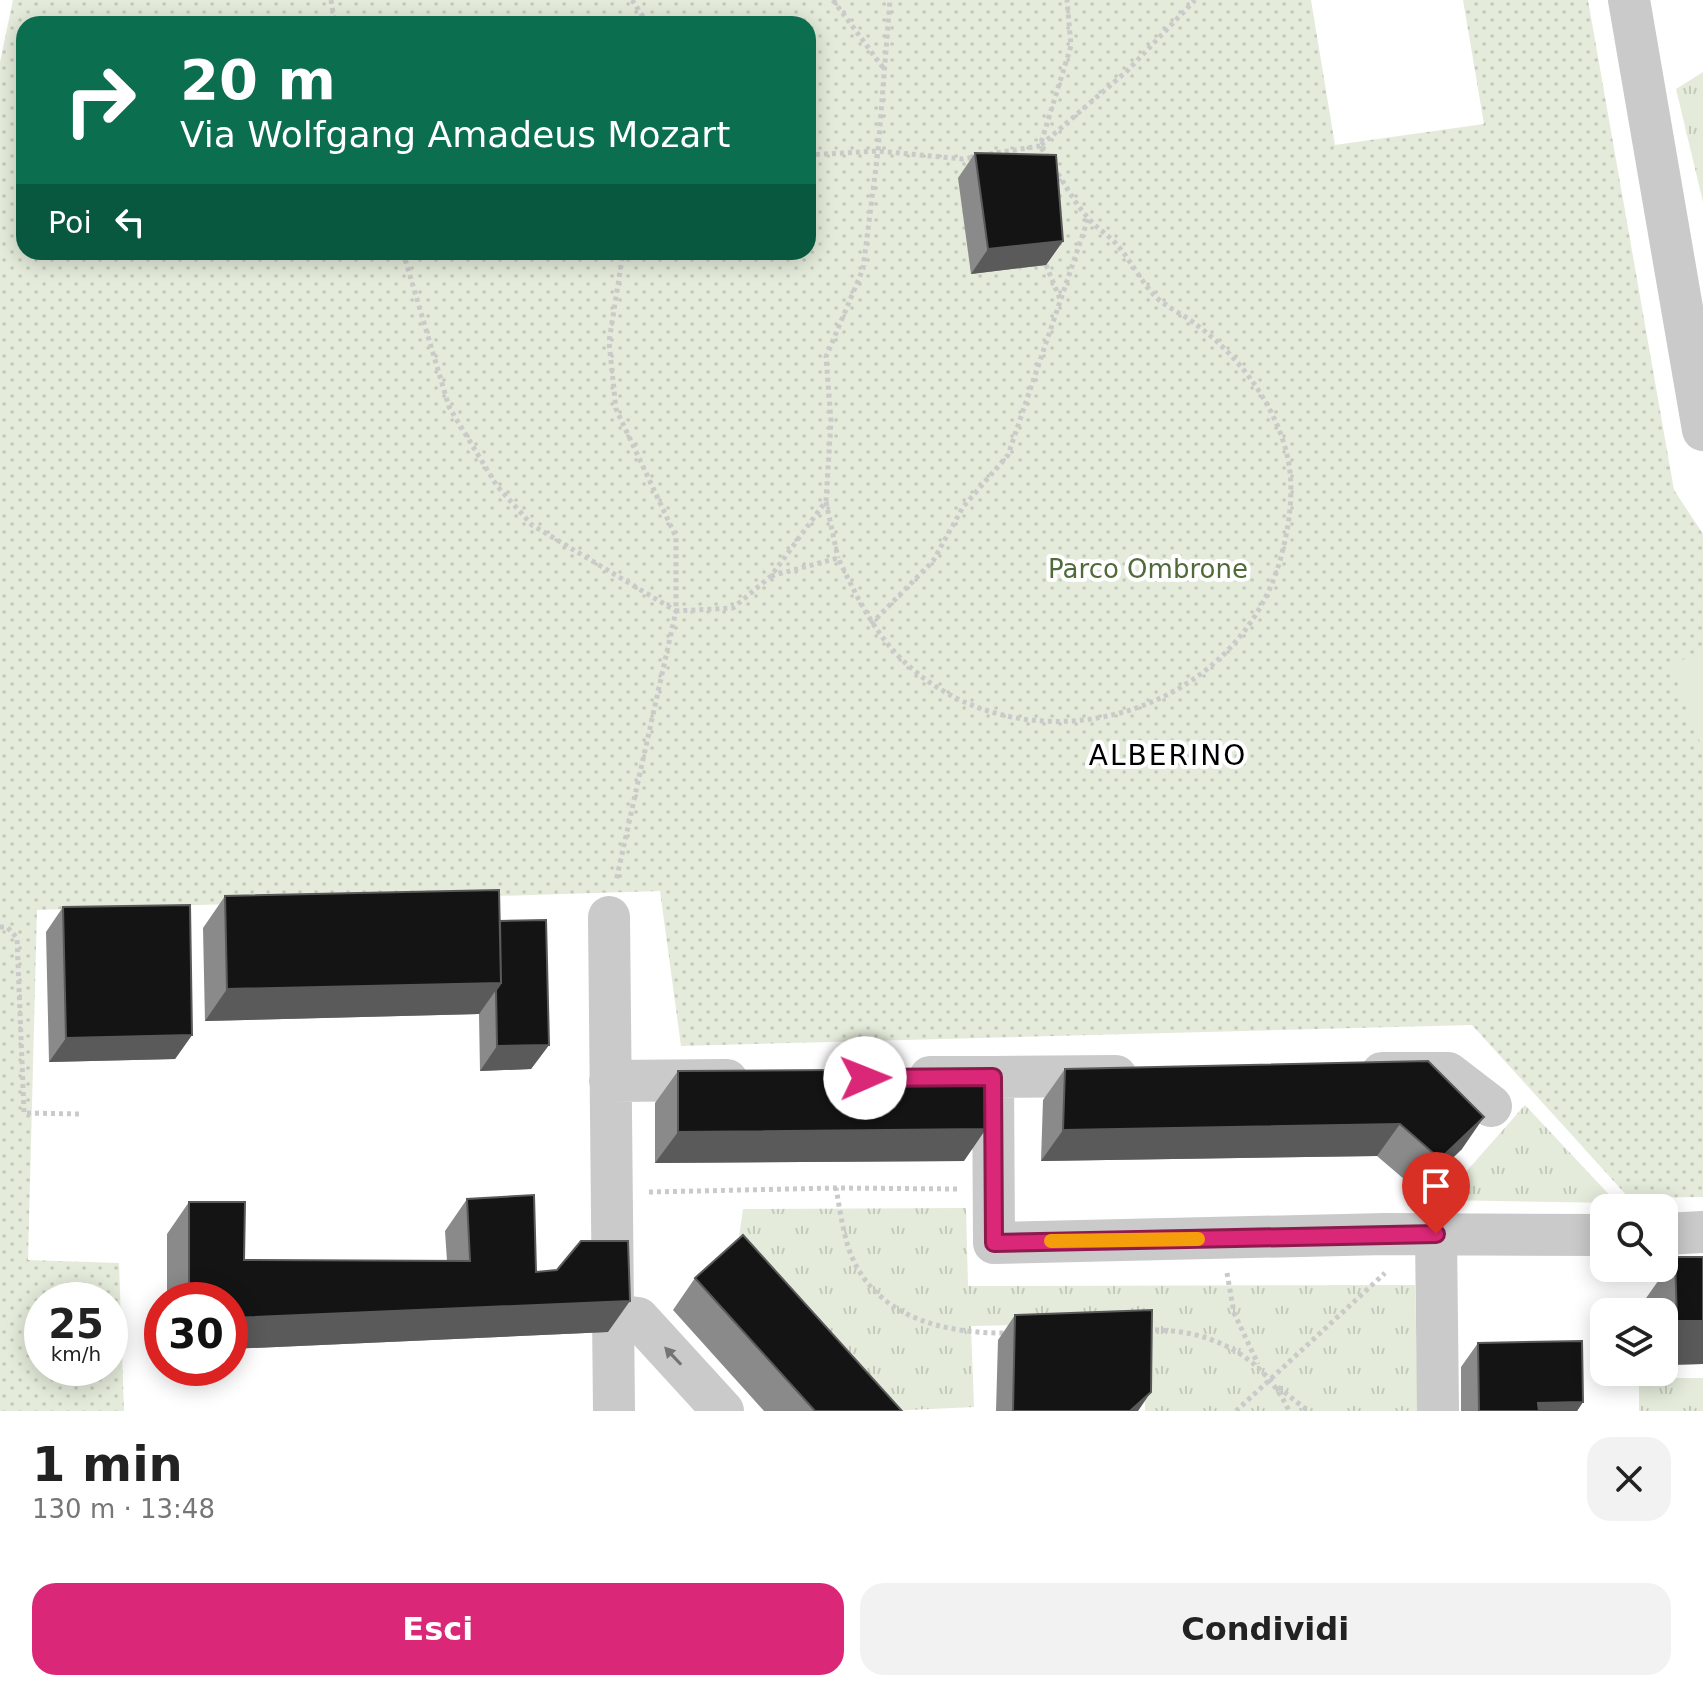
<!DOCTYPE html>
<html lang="it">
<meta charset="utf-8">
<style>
:root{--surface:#fff;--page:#f2f2f2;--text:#222;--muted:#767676;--accent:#db2777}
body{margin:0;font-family:"DejaVu Sans",sans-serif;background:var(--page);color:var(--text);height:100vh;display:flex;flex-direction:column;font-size:30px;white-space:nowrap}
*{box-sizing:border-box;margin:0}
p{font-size:26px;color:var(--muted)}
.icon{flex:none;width:44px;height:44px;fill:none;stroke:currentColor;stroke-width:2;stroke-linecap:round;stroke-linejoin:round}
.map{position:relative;height:1411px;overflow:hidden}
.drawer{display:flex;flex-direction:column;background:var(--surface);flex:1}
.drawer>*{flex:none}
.banner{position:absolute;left:16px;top:16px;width:800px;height:244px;border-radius:24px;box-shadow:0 4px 20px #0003;background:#0b6e4f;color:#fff;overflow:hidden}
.controls{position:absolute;left:1590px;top:1194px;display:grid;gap:16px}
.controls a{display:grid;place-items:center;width:88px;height:88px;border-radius:16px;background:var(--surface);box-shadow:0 4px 20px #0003;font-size:40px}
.speed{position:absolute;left:24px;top:1282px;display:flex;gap:16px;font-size:40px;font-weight:700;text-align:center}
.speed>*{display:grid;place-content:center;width:104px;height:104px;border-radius:50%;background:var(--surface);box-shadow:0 4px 20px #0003;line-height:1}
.speed small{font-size:20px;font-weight:400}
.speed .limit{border:12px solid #d22;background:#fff;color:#111}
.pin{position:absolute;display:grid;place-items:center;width:68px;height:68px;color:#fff;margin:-82px -34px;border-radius:50% 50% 50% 0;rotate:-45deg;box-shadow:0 0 8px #0007}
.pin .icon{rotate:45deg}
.me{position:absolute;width:88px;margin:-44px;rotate:89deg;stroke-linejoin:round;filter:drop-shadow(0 0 6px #0008)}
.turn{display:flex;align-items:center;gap:28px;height:168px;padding:0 32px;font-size:36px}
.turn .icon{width:104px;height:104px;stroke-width:2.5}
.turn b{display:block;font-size:56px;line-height:68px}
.then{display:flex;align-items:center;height:76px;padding:0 32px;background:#0003;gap:16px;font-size:30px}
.round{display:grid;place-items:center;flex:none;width:84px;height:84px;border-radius:24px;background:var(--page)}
.overview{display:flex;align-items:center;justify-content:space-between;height:136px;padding:0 32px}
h1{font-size:48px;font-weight:700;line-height:60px}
.primary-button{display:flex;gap:16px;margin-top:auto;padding:16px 32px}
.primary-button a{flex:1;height:92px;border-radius:24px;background:var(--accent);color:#fff;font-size:32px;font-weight:700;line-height:92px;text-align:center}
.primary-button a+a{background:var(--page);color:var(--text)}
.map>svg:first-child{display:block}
</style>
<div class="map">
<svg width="1703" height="1411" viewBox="0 0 1703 1411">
<defs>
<pattern id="grass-tufts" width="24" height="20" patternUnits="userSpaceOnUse" patternTransform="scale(2)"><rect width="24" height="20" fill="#e4ebda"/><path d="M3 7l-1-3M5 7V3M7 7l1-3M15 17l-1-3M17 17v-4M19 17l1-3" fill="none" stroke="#c4cabb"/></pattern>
<pattern id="park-dots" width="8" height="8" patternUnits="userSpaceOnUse" patternTransform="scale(2)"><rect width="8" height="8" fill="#e4ebda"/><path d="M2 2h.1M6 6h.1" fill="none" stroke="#c4cabb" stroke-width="1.8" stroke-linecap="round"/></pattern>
</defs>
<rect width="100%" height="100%" fill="#fff"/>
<path fill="url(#grass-tufts)" d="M1703 72V202L1676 89Z
M1525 1105 1617 1203 1441 1200Z
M966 1208 968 1286 1415 1285 1418 1411H1145L1144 1322 971 1326 974 1407 888 1411 738 1244 743 1209Z
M1639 1378H1703V1411H1639Z"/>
<path fill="url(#park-dots)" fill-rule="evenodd" d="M13 0H1311L1335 145 1484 124 1463 0H1588L1674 490 1703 534V1197L1629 1198 1472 1025 681 1046 660 891 37 910 28 1260 119 1263 124 1411H0V62ZM24 24H808V252H24ZM42 1300H110V1368H42Z"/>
<path fill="#e4ebda" d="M1703 651V750L1671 665Z"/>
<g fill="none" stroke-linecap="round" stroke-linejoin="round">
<path stroke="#cacaca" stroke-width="5" stroke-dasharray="4 4" stroke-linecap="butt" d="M331 0 335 24
M632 0 648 24
M833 0 884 69
M989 154 1040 146 1071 46 1067 0
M808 155 878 151 963 159 979 156
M1048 158 1040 146 1127 71 1195 0
M403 252 449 407 497 486 532 525 676 611 616 881
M629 252 622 259 609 342 616 409 676 537V611L733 608 771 576 826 501 831 421 826 357 863 269 878 151 890 0
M1046 265 1060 299
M826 502 838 558
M771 576 838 558C859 601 878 642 916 672 1042 775 1246 709 1283 549 1290 521 1294 488 1288 459 1277 407 1240 357 1198 326 1186 316 1170 309 1158 299 1142 284 1132 262 1118 246 1110 236 1099 230 1091 221 1076 206 1065 184 1053 166
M871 624 933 561 963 507 1008 455 1088 219
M0 927H7L17 938 24 1113 80 1114
M957 1189 836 1188C840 1210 843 1234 851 1255 878 1319 946 1334 1009 1333
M649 1192 836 1188
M1227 1273 1234 1313 1258 1364
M1147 1330C1207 1328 1263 1354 1289 1411
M1278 1387 1308 1411
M1236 1411 1385 1273"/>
<path stroke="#cacaca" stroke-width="42" d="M1629 0 1703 430
M609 917 614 1411
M1382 1073H1448L1491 1106
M930 1077H993L994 1243 1385 1234 1604 1235
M993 1077 1116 1076
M610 1081 727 1080
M1436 1234 1438 1411
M1664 1234 1703 1232
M614 1315 638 1318 723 1411"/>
</g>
<path fill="#8a8a8a" d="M975 153 1063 241 1046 265 971 274 958 178Z
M225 896 500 921 549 1045 531 1069 480 1071 479 1014 205 1021 203 928Z
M63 907 192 1035 175 1059 49 1062 46 932Z
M1428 1061 1462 1149 1418 1191 1377 1156 1041 1161 1043 1100 1065 1069Z
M678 1071 964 1161 655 1163V1103Z
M467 1199 536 1272 608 1332 230 1349V1300H167V1234L189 1202 244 1260 447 1261 445 1231Z
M1675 1257H1703V1364L1664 1365V1312H1645L1644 1301Z
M695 1278 902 1411H764L673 1310Z
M1015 1315 1138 1411H996L998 1340Z
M1478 1343 1583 1402 1577 1411H1461V1367Z"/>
<path fill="#5a5a5a" d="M1063 241 1046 265 971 274 988 249Z
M501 983 479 1014 205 1021 227 989Z
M192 1035 175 1059 49 1062 66 1038Z
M549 1045 531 1069 480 1071 497 1046Z
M1484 1117 1462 1149 1418 1191 1440 1159Z
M1400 1124 1377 1156 1041 1161 1063 1130Z
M986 1129 964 1161 655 1163 678 1132Z
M630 1301 608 1332 230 1349V1318Z
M1677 1321H1703V1364L1664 1365V1340Z
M1151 1392 1138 1411H1130Z
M1583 1402 1577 1411H1533L1538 1403Z"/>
<path fill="#141414" stroke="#5a5a5a" stroke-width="2" d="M975 153 1056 155 1063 241 988 249Z
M499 890 501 983 227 989 225 896Z
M190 905 192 1035 66 1038 63 907Z
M546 920 549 1045 497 1046 496 990 501 983 500 921Z
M1428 1061 1484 1117 1440 1159 1400 1124 1063 1130 1065 1069Z
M986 1069V1129L678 1132V1071Z
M534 1195 536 1272 557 1270 581 1241H628L630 1301 230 1318V1300H189V1202H245L244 1260 470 1261 467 1199Z
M743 1235 902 1411H815L695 1278Z
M1675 1257H1703V1321H1677Z
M1152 1310 1151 1392 1130 1411H1013L1015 1315Z
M1582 1341 1583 1402 1538 1403 1539 1411H1479L1478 1343Z"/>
<defs><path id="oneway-solid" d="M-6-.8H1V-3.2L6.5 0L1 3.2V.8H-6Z" transform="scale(2)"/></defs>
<use fill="#747474" href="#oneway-solid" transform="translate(673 1356) rotate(-133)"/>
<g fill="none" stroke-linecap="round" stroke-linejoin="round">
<g stroke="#8e194d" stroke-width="20">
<path id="route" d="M865 1078 993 1077 994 1243 1436 1234"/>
</g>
<use href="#route" stroke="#db2777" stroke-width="14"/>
<path stroke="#f59e0b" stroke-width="14" d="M1051 1241 1198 1239"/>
</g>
<g text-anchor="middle" stroke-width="8" stroke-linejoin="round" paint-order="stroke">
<g font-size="26" fill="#516a3a" stroke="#fff">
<text x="1148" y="578">Parco Ombrone</text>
</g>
<g font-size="28" letter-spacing="2" fill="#000" stroke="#fff">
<text x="1168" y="765">ALBERINO</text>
</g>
</g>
</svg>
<div class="controls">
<a><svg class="icon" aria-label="search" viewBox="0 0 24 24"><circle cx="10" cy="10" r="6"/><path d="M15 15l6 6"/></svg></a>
<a><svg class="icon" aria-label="layers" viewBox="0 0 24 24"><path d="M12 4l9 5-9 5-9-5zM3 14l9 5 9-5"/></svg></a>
</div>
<div class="speed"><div>25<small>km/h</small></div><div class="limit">30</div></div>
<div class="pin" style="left:1436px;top:1234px;background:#d93025"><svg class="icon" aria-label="arrive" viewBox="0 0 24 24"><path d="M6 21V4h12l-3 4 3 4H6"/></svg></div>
<svg class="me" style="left:865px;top:1078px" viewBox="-20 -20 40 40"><circle r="19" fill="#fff"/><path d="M0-13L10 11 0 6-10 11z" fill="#db2777"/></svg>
<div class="banner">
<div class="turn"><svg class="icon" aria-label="right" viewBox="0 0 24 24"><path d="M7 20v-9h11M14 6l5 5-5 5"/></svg><div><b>20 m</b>Via Wolfgang Amadeus Mozart</div></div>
<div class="then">Poi<svg class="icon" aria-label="left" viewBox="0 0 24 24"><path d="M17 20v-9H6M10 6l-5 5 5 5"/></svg></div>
</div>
</div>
<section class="drawer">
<div class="overview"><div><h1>1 min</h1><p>130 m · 13:48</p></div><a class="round"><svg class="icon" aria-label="close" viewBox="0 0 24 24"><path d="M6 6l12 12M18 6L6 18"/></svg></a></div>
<div class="primary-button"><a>Esci</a><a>Condividi</a></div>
</section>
